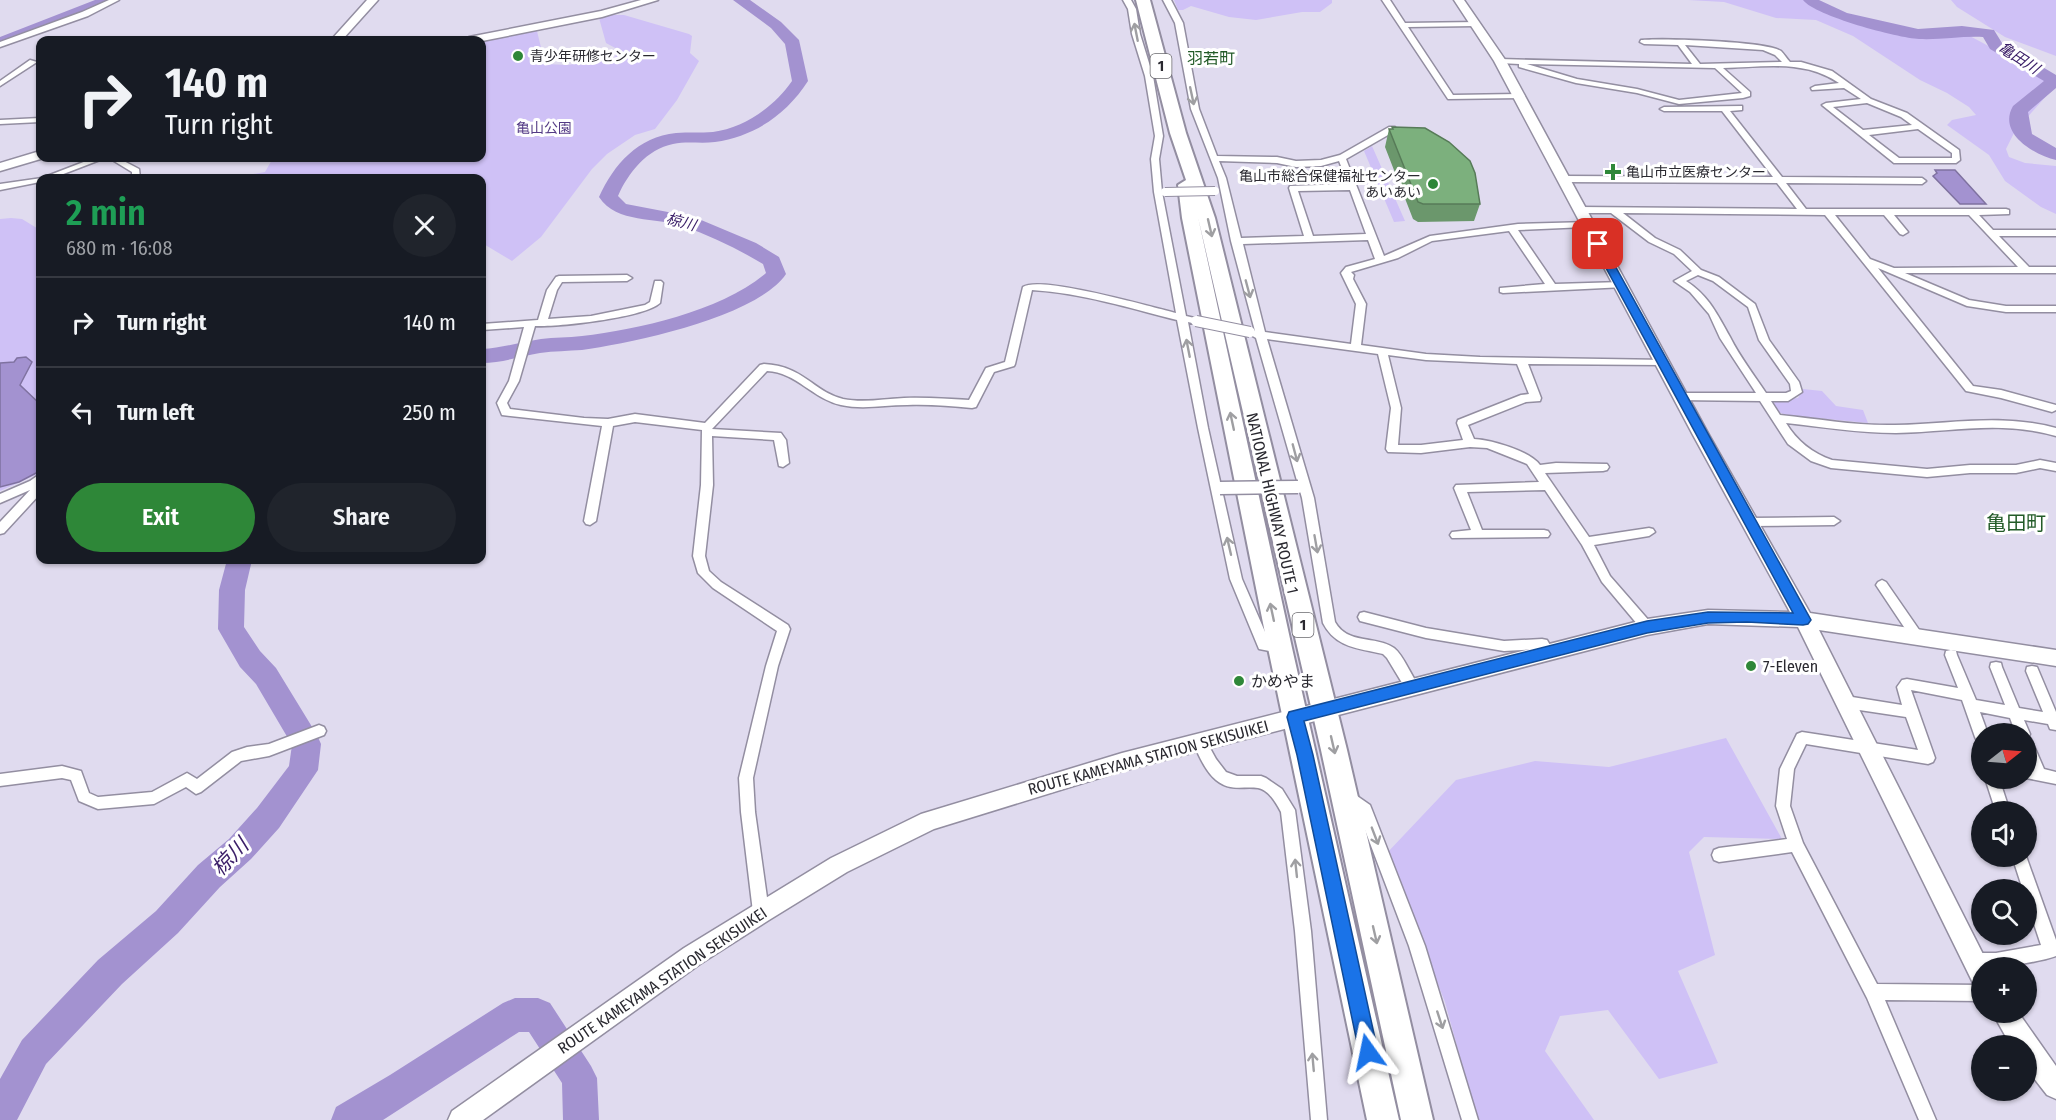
<!DOCTYPE html>
<meta charset="utf-8">
<style>
:root{--surface:#171b24;--page:#20242c;--text:#f1f3f6;--muted:#9ea1a6;--line:#363941;--accent:#2e8738}
body{margin:0;font-family:"Fira Sans Condensed","Noto Sans JP",sans-serif;background:var(--page);color:var(--text);height:100vh;display:flex;flex-direction:column;font-size:22px;white-space:nowrap}
*{box-sizing:border-box;margin:0}
p{font-size:20px;color:var(--muted)}
.icon{flex:none;width:33px;height:33px;fill:none;stroke:currentColor;stroke-width:2;stroke-linecap:round;stroke-linejoin:round}
.map{position:relative;flex:1;overflow:hidden}
.panel{position:absolute;left:36px;top:174px;width:450px;height:390px;display:flex;flex-direction:column;background:var(--surface);border-radius:12px;box-shadow:0 2px 4px #0004}
.panel>*{flex:none}
.top-card{position:absolute;left:36px;top:36px;width:450px;height:126px;border-radius:12px;box-shadow:0 2px 4px #0004;background:#171b24;color:var(--text);overflow:hidden}
.needle{width:39px;rotate:73deg}
.tools{position:absolute;left:1971px;top:723px;display:grid;gap:12px}
.tools a{display:grid;place-items:center;width:66px;height:66px;border-radius:50%;background:var(--surface);box-shadow:0 2px 4px #0004;font-size:30px}
.pin{position:absolute;display:grid;place-items:center;width:51px;height:51px;color:#fff;margin:-26px;border-radius:12px;box-shadow:0 3px 9px #0006}
.me{position:absolute;width:66px;margin:-33px;rotate:348deg;stroke-linejoin:round;filter:drop-shadow(0 0 4px #0008)}
.turn{display:flex;align-items:center;gap:21px;height:126px;padding:0 30px;font-size:27px}
.turn .icon{width:78px;height:78px;stroke-width:2.5}
.turn b{display:block;font-size:42px;line-height:51px}
.round{display:grid;place-items:center;flex:none;width:63px;height:63px;border-radius:32px;background:var(--page)}
.overview{display:flex;align-items:center;justify-content:space-between;height:102px;padding:0 30px}
h1{font-size:36px;font-weight:600;line-height:45px;color:#1e9e55}
.action{display:flex;gap:12px;margin-top:auto;padding:12px 30px}
.action a{flex:1;height:69px;border-radius:36px;background:var(--accent);color:#fff;font-size:24px;font-weight:600;line-height:69px;text-align:center}
.action a+a{background:var(--page);color:var(--text)}
ul{padding:0;list-style:none}
li{display:flex;align-items:center;gap:18px;height:90px;padding:0 30px;border-top:2px solid var(--line)}
li div{flex:1}
li b{display:block;font-size:22px}
li em{font-style:normal}
.map>svg:first-child{display:block}
</style>
<div class="map">
<svg width="2056" height="1120" viewBox="0 0 2056 1120">
<rect width="100%" height="100%" fill="#e0dbef"/>
<path fill="#cfc1f6" d="M1174 0H1332V3L1320 12H1302L1256 20 1229 17 1191 6 1183 10H1178Z
M1688 0H1807L1826 10 1911 31 1966 34 2056 82V85L2015 131 2006 149 2009 157 2025 163 2056 166V214L2041 207 2005 181 1989 155 1947 125 1952 120 1976 115 1969 107 1947 93 1920 80 1853 36 1816 20 1776 18 1724 2Z
M1951 0H2056V56L2005 37 1957 7Z
M611 15H624L689 34 692 36 690 53 699 61 677 100 655 129 635 135 607 154 592 169 541 237 512 261 482 243V178H231L265 172 273 158H482V41L537 31 545 64 568 65 615 57 619 50 606 43 599 18Z
M1372 146 1405 221 1394 222 1364 151Z
M11 218 22 219 40 230V473L0 491V219Z
M1803 389 1822 391 1836 406 1863 410 1868 423 1785 415 1779 412 1774 404 1775 400 1798 398Z
M1726 738 1782 839 1704 837 1689 852 1715 955 1678 971 1718 1063 1659 1079 1608 1010 1560 1016 1545 1051 1594 1120H1477L1445 1002 1386 854 1456 780 1535 761 1609 767Z"/>
<path fill="#a392d0" stroke="#7f72a0" stroke-width="1.5" d="M1935 170H1955L1986 204H1960L1933 176 1937 173Z
M26 357 32 362 20 385 40 404V471L19 482 0 487V363L14 362 17 358Z"/>
<g fill="none" stroke-linecap="round" stroke-linejoin="round">
<path fill="#a392d0" fill-rule="evenodd" d="M95 0H112L99 10 0 47V37Z
M733 0H750L781 22 799 40 808 81C786 115 755 136 715 142 701 144 687 141 673 144 647 149 628 173 618 196L626 204 694 217 756 243 779 257 786 274C757 317 632 343 582 350 568 351 554 351 540 353 521 356 502 363 482 363V349C502 348 521 342 541 339 554 337 568 338 582 336 639 329 721 311 766 273L763 264C738 249 711 236 683 226 656 217 617 224 599 197 614 164 638 137 676 133 688 132 701 133 713 132 744 128 774 107 792 81L785 44 771 28Z
M1803 0H1819L1847 13 1918 29 1962 26 1994 30 2002 43 2056 75V88L2028 112 2032 134 2056 148V160C2035 155 1997 134 2013 106L2044 81 1990 49 1983 37C1962 36 1941 40 1919 39 1898 38 1815 16 1803 0Z
M227 560H252L245 590 244 627 260 651 276 668 317 735 321 744 318 770 279 828 251 859 220 887 178 933 122 984 46 1064 17 1120H0V1079L22 1040 98 960 156 911 198 865 229 839 257 808 289 766 292 745 256 684 240 667 218 629 219 590Z
M515 998H538L550 1003 591 1066 597 1078 599 1120H563L562 1083 529 1032H519L383 1120H331L336 1107 390 1075 503 1003Z"/>
<g stroke="#938ea1" stroke-width="3">
<path id="street" d="M109 0H119L88 16 0 47V42L82 12Z
M1123 0H1131L1136 9 1140 34 1153 76 1163 136 1159 159 1162 192 1186 316 1199 319 1201 321 1196 324 1188 322 1208 428 1242 579 1269 641 1285 644 1286 648 1285 652 1280 653 1259 649 1230 579 1198 428 1177 320C1129 308 1082 293 1032 290L1015 364 1014 366 994 372 976 407 972 408C950 406 928 404 907 405 885 405 863 410 841 405 813 399 796 372 767 371L712 429 781 433 786 440 789 463 783 467 779 466 774 440 712 436 713 485 705 556 709 571 721 582 788 625 790 629 778 666 753 778 755 812 769 912 766 917 761 919 756 917 753 912 741 812 739 778 766 666 777 631 713 588 698 573 693 556 701 485 702 430 635 422 613 426 596 521 590 525 586 524 584 521 602 426 502 415 497 403 509 381 524 327 482 330V324L538 320 547 290 556 277 559 276 627 275 632 278 627 281 562 282 557 290 548 319 591 316 645 305 650 302 655 281H661L663 283 660 303C644 318 557 327 535 326L519 381 507 403 510 409 584 418 608 419 635 414 705 423 760 365 764 364C804 366 812 391 843 399 863 403 884 399 904 398 925 397 947 399 969 400L986 368 1005 362 1023 287C1040 275 1151 307 1176 313L1154 192 1151 159 1155 136 1145 76 1132 34 1128 9Z
M1163 0H1171L1183 23 1199 109 1217 156 1277 157 1296 161 1321 160 1340 155 1389 127H1395V131L1346 159 1384 256 1430 236 1518 224 1589 222V226L1586 227 1518 230 1555 284 1622 282 1627 285 1625 287 1503 293 1500 292V288L1545 284 1509 231 1432 241 1398 258 1351 272 1354 275 1353 279 1366 304 1361 345 1426 354 1480 357 1666 360 1667 362 1662 365 1528 364 1541 398 1540 401 1526 402 1468 425 1474 439C1492 440 1530 451 1540 465L1556 463 1607 464 1609 467 1607 470 1603 471 1545 473 1589 537 1649 528 1653 529 1655 532 1649 536 1594 545 1610 576 1651 623 1653 627 1651 631H1643L1602 582 1582 545 1545 490 1467 492 1482 530H1544L1548 531 1550 534 1548 537 1452 538 1450 535 1452 532 1471 530 1454 488 1456 485 1539 482 1527 464 1487 448 1470 447 1421 453 1388 452 1386 449 1391 408 1378 354 1267 339 1314 498 1335 622C1348 645 1375 635 1394 648 1403 655 1410 673 1417 683L1419 687 1417 691 1412 693 1407 691 1387 658 1383 654C1358 648 1336 648 1323 623L1302 498 1256 338 1249 334 1255 331 1231 241 1218 178 1191 109 1175 23ZM1219 161 1277 163 1296 167 1321 166 1339 161 1348 184 1290 186 1289 188 1304 236 1241 238 1226 178ZM1350 190 1366 234 1313 236 1298 191ZM1368 240 1375 259 1346 267 1341 273 1356 304 1351 344 1265 332 1243 244ZM1388 355 1426 360 1517 364 1529 394 1521 395 1458 420 1457 423 1463 440 1421 445H1398L1401 408Z
M1382 0H1390L1405 23 1478 22 1479 24 1475 26 1408 27 1453 95 1518 94H1521V98L1448 99Z
M1641 40C1662 38 1766 41 1781 51 1784 54 1787 59 1790 62H1801L1832 71 1871 99 1907 113 1959 150 1960 160 1956 163H1894L1822 105 1826 103 1861 99 1844 88 1812 90 1811 88 1815 86 1839 83C1804 59 1763 67 1723 68L1750 92V96L1743 98 1679 104 1637 93 1576 83 1519 67V64L1500 63 1496 61 1500 59 1692 64 1678 45 1644 44 1640 42ZM1685 45 1763 50 1775 55 1782 62 1700 64ZM1527 64 1715 68 1742 93 1679 100 1637 89 1577 79ZM1867 103 1901 117 1912 125 1863 130 1833 107ZM1918 129 1952 153V158H1899L1869 135Z
M30 60 37 62 0 86V81Z
M1742 106V110L1730 111 1782 177 1922 178 1926 181 1922 184 1786 183 1806 209H2006L2009 210V214L1979 215 1993 230H2056V236H1999L2029 267H2056V273H1905L1969 300 2006 306H2056V312H2006L1967 306 1878 268 1973 386 2001 390 2056 405V410L2052 412 2001 398 1966 391 1825 215 1623 213 1655 238 1680 250 1701 270 1719 277 1755 304 1769 340 1799 382 1802 392 1788 401H1771L1780 415C1819 419 1857 426 1895 425 1953 424 1999 413 2056 428V436C1999 420 1953 432 1896 433 1859 433 1822 427 1786 423 1797 441 1812 453 1832 460L1927 469 1970 465H2016L2040 460 2056 463V471L2040 468 2016 473H1970L1927 477 1831 468 1811 461 1788 444 1760 401 1678 400 1677 397 1678 394 1682 393H1756L1720 338 1709 314 1690 292 1674 281 1692 271 1674 254 1649 242 1611 213H1579L1575 210 1579 207 1797 209 1777 183 1563 182 1559 179 1563 176 1773 177 1722 111H1664L1660 109 1664 107ZM1835 215H1884L1900 234 1903 235 1908 232 1894 215H1969L2018 267 1894 268 1870 259ZM1698 275 1713 281 1748 307 1759 340 1790 384 1791 391 1786 393H1766C1754 375 1740 357 1730 337 1717 314 1709 296 1686 281Z
M40 118V122L0 124V120Z
M94 158H105L53 178H40V182L0 190V184L42 178Z
M109 158H118L139 169 140 178H132V172Z
M40 474V494L4 533 0 534V522L30 490 0 503V494L30 481Z
M1834 517 1840 521 1834 525 1749 526 1743 522 1749 518Z
M1882 580 1886 582 1922 634 1924 638 1922 642 1918 643 1914 642 1876 585 1878 582Z
M1364 612 1426 628 1504 641 1542 639 1547 640 1554 652 1553 656C1545 658 1543 655 1539 649L1504 651 1426 638 1360 621 1358 617 1360 613Z
M1951 650 1956 651 1957 655 1976 700 2005 705 1990 667 1991 663 1996 662 2001 663 2002 667 2019 708 2043 712 2026 671 2027 667 2032 666 2037 667 2056 712V730L2050 729 2048 724 2024 720 2030 734 2028 738 2031 739 2044 769 2056 772V784L2026 778V766H2029L2026 761V734H2016L2010 718 1980 712 1988 734H1982V743L1977 741 1975 737 1962 700 1911 690 1935 758 1933 762 1928 764 1806 744 1794 769 1790 806 1803 843 1877 984 1982 985V1001L1885 1000 1936 1120H1919L1867 998 1792 852 1719 862 1714 860 1712 855 1714 850 1719 848 1787 839 1776 806 1780 769 1797 734 1802 732 1918 750 1906 717 1846 708 1841 706 1839 702 1841 698 1846 696 1902 705 1897 687 1902 680 1907 679 1958 688 1945 655 1946 651Z
M319 725 324 727 326 731 324 735 269 756 241 761 201 792 196 794 186 787 154 804 98 809 79 801 71 780 62 778 0 786V774L62 766 81 771 89 793 98 797 152 792 187 773 197 779 232 752 247 747 269 744Z
M1200 737 1205 739 1216 759 1226 772 1237 776H1261L1266 778 1282 789 1295 810 1311 931 1327 1120H1311L1295 931 1281 812C1276 803 1269 790 1258 788 1242 786 1231 792 1216 780 1205 771 1199 755 1193 743L1195 739Z
M1985 778H1999L2010 812H1996Z
M1347 789 1370 805 1372 810 1425 946 1478 1120H1462L1409 946 1359 814 1342 799 1340 795 1342 791Z
M2012 856H2026L2056 940V956C2040 962 1981 972 1966 966L1964 961 1966 956 1972 953H1996L2041 945 2026 900V890H2023Z"/>
</g>
<g stroke="#938ea1" stroke-width="3">
<path id="secondary" d="M367 0H378L342 40H331Z
M641 0H658L602 17 482 41 463 40 469 37 601 11Z
M1454 0H1464L1506 61 1709 435 1810 613 2056 650V666L1819 630 1990 968H1982V989L1974 985 1798 627 1708 624 1647 635 1122 771 934 829 847 872 769 920 700 964 483 1120H448L452 1111 684 948 831 858 921 814 1122 753 1647 619 1708 610 1790 612 1693 435 1494 61Z
M40 151V158H44L0 171V163Z
M1992 1012H2018L2056 1066V1099L2047 1095 2026 1068V1046H2011Z"/>
</g>
<g stroke="#938ea1" stroke-width="4">
<path id="highway" d="M1136 0H1150L1186 133 1215 218 1347 750 1433 1120H1401L1321 750 1198 217 1292 648 1399 1120H1367L1268 648 1182 218 1178 185 1186 180 1170 133Z"/>
</g>
<use href="#street" fill="#fff" fill-rule="evenodd"/>
<use href="#secondary" fill="#fff" fill-rule="evenodd"/>
<use href="#highway" fill="#fff" fill-rule="evenodd"/>
<g stroke="#938ea1" stroke-width="10" stroke-linecap="butt">
<path id="street-bridge-far2" d="M1165 192 1215 191"/>
</g>
<g stroke="#938ea1" stroke-width="12" stroke-linecap="butt">
<path id="street-bridge-far1" d="M1196 321 1250 332"/>
</g>
<g stroke="#938ea1" stroke-width="15" stroke-linecap="butt">
<path id="street-bridge" d="M1220 488 1298 487"/>
</g>
<use href="#street-bridge-far2" stroke="#fff" stroke-width="8"/>
<use href="#street-bridge-far1" stroke="#fff" stroke-width="10"/>
<use href="#street-bridge" stroke="#fff" stroke-width="12"/>
</g>
<path fill="#6b976c" d="M1392 127 1480 204 1474 221 1418 222 1413 219 1385 147 1389 129H1392Z"/>
<path fill="#7cb07d" stroke="#577b58" stroke-width="1.5" d="M1392 127 1425 128 1449 142 1470 161 1475 173 1480 204H1423L1418 202 1389 129H1393Z"/>
<defs><path id="oneway-shaft" d="M-6 0H5M1.5-3L5.5 0L1.5 3" fill="none" stroke-width="1.6" stroke-linecap="round" stroke-linejoin="round" transform="scale(1.5)"/></defs>
<g stroke="#9f9fa2">
<use href="#oneway-shaft" transform="translate(1136 32) rotate(-101)"/>
<use href="#oneway-shaft" transform="translate(1192 96) rotate(78)"/>
<use href="#oneway-shaft" transform="translate(1210 228) rotate(77)"/>
<use href="#oneway-shaft" transform="translate(1248 289) rotate(75)"/>
<use href="#oneway-shaft" transform="translate(1188 348) rotate(-101)"/>
<use href="#oneway-shaft" transform="translate(1232 421) rotate(-102)"/>
<use href="#oneway-shaft" transform="translate(1295 453) rotate(75)"/>
<use href="#oneway-shaft" transform="translate(1316 544) rotate(80)"/>
<use href="#oneway-shaft" transform="translate(1229 546) rotate(-103)"/>
<use href="#oneway-shaft" transform="translate(1272 612) rotate(-102)"/>
<use href="#oneway-shaft" transform="translate(1333 745) rotate(77)"/>
<use href="#oneway-shaft" transform="translate(1375 836) rotate(69)"/>
<use href="#oneway-shaft" transform="translate(1296 868) rotate(-96)"/>
<use href="#oneway-shaft" transform="translate(1375 935) rotate(77)"/>
<use href="#oneway-shaft" transform="translate(1440 1020) rotate(72)"/>
<use href="#oneway-shaft" transform="translate(1313 1062) rotate(-95)"/>
</g>
<path fill="#1a73e8" stroke="#114b97" stroke-width="1.5" d="M1598 241 1603 244 1811 620 1808 624 1803 625 1747 622 1708 623 1647 633 1304 721 1313 755 1378 1052 1375 1058 1368 1061 1362 1058 1359 1052 1297 755 1287 717 1289 712 1647 621 1708 612 1793 613 1593 244Z"/>
<g fill="#2e8738" stroke="#fff" stroke-width="2">
<circle cx="518" cy="56" r="6"/>
<path d="M1610 163h6v6h6v6h-6v6h-6v-6h-6v-6h6z"/>
<circle cx="1433" cy="184" r="6"/>
<circle cx="1751" cy="666" r="6"/>
<circle cx="1239" cy="681" r="6"/>
</g>
<g text-anchor="middle" stroke-width="6" stroke-linejoin="round" paint-order="stroke">
<g font-size="14" fill="#2a2930" stroke="#fff" text-anchor="start">
<text x="530" y="61">青少年研修センター</text>
<text x="1626" y="177">亀山市立医療センター</text>
<text x="1421" y="181" text-anchor="end">亀山市総合保健福祉センター<tspan x="1421" dy="16">あいあい</tspan></text>
</g>
<g font-size="14" fill="#533a85" stroke="#fff">
<text x="544" y="133">亀山公園</text>
</g>
<g font-size="15" font-style="italic" fill="#3c2069" stroke="#fff">
<text transform="translate(2019 58) rotate(33)" y="5">亀田川</text>
<text transform="translate(681 222) rotate(15)" y="5">椋川</text>
</g>
<g fill="#fff" stroke="#6a696e" stroke-width="1.5">
<rect x="1150.5" y="54" width="21" height="24" rx="4.5"/>
<rect x="1292.5" y="613" width="21" height="24" rx="4.5"/>
</g>
<g font-size="15" font-weight="bold" fill="#2a2930">
<text x="1161" y="71">1</text>
<text x="1303" y="630">1</text>
</g>
<g font-size="16" fill="#235b28" stroke="#fff">
<text x="1211" y="64">羽若町</text>
</g>
<g font-size="16" fill="#2a2930" stroke="#fff">
<text transform="translate(1273 503) rotate(77)" y="6">NATIONAL HIGHWAY ROUTE 1</text>
<text transform="translate(1148 757) rotate(-15)" y="6">ROUTE KAMEYAMA STATION SEKISUIKEI</text>
<text transform="translate(662 980) rotate(-34)" y="6">ROUTE KAMEYAMA STATION SEKISUIKEI</text>
</g>
<g font-size="16" fill="#2a2930" stroke="#fff" text-anchor="start">
<text x="1763" y="672">7-Eleven</text>
<text x="1251" y="687">かめやま</text>
</g>
<g font-size="20" fill="#235b28" stroke="#fff">
<text x="2016" y="530">亀田町</text>
</g>
<g font-size="21" font-style="italic" fill="#3c2069" stroke="#fff">
<text transform="translate(230 857) rotate(-46)" y="7">椋川</text>
</g>
</g>
</svg>
<div class="tools">
<a><svg class="needle" viewBox="-14 -14 28 28"><path d="M0-13l5 13h-10z" fill="#e53935"/><path d="M0 13l5-13h-10z" fill="#9ea1a6"/></svg></a>
<a><svg class="icon" aria-label="sound" viewBox="0 0 24 24"><path d="M4 9h4l5-4v14l-5-4H4zM17 9q2 3 0 6"/></svg></a>
<a><svg class="icon" aria-label="search" viewBox="0 0 24 24"><circle cx="10" cy="10" r="6"/><path d="M15 15l6 6"/></svg></a>
<a>+</a>
<a>−</a>
</div>
<div class="pin" style="left:1598px;top:244px;background:#d93025"><svg class="icon" aria-label="arrive" viewBox="0 0 24 24"><path d="M6 21V4h12l-3 4 3 4H6"/></svg></div>
<svg class="me" style="left:1368px;top:1052px" viewBox="-20 -20 40 40"><path d="M0-17L14 15 0 8-14 15z" fill="#1a73e8" stroke="#fff" stroke-width="4"/></svg>
<div class="top-card">
<div class="turn"><svg class="icon" aria-label="right" viewBox="0 0 24 24"><path d="M7 20v-9h11M14 6l5 5-5 5"/></svg><div><b>140 m</b>Turn right</div></div>
</div>
<section class="panel">
<div class="overview"><div><h1>2 min</h1><p>680 m · 16:08</p></div><a class="round"><svg class="icon" aria-label="close" viewBox="0 0 24 24"><path d="M6 6l12 12M18 6L6 18"/></svg></a></div>
<ul>
<li><svg class="icon" aria-label="right" viewBox="0 0 24 24"><path d="M7 20v-9h11M14 6l5 5-5 5"/></svg><div><b>Turn right</b></div><em>140 m</em></li>
<li><svg class="icon" aria-label="left" viewBox="0 0 24 24"><path d="M17 20v-9H6M10 6l-5 5 5 5"/></svg><div><b>Turn left</b></div><em>250 m</em></li>
</ul>
<div class="action"><a>Exit</a><a>Share</a></div>
</section>
</div>
